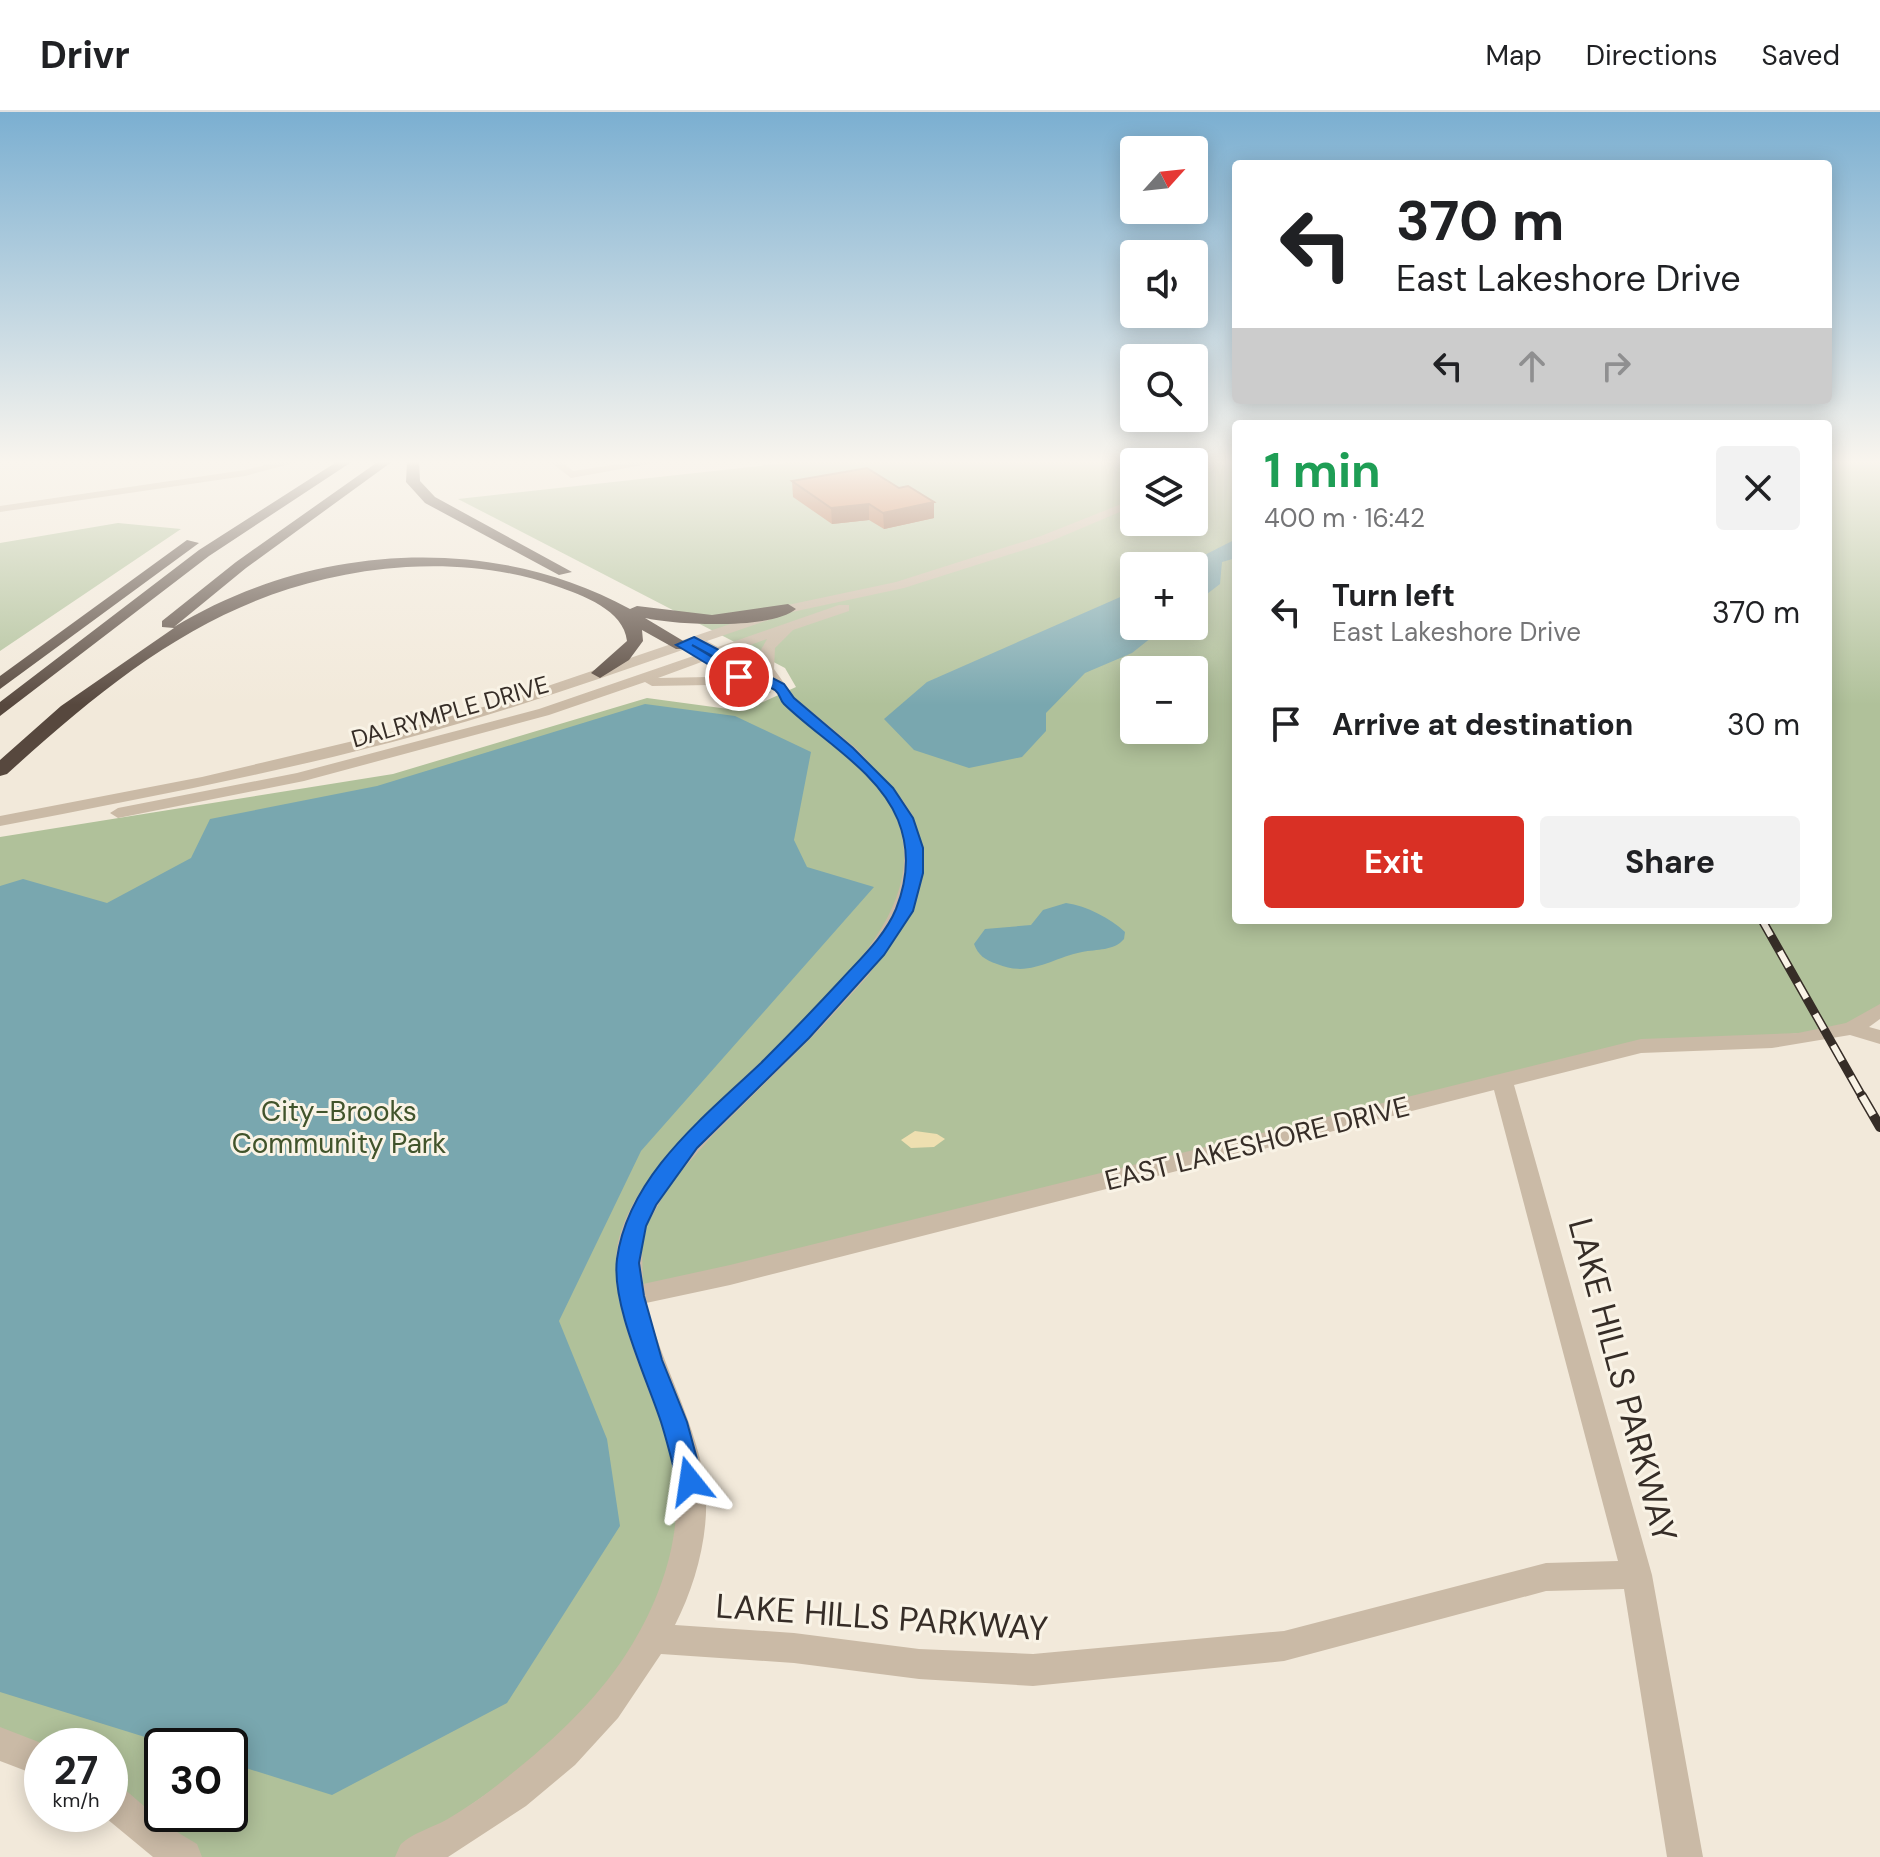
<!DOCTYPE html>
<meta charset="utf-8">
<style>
:root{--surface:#fff;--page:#f2f2f2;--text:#202124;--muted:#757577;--line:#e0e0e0;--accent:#d93025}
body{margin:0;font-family:"DM Sans",sans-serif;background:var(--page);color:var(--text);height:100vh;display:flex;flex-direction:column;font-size:30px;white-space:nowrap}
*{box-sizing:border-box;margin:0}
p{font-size:26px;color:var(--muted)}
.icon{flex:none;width:44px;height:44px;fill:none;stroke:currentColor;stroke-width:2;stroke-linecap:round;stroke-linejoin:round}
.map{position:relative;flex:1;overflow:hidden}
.sheet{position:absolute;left:1232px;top:308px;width:600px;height:504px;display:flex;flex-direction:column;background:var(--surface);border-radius:8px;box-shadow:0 4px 20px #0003}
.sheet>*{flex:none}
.guide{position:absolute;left:1232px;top:48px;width:600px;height:244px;border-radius:8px;box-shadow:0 4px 20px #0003;background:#fff;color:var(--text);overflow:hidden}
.needle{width:52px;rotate:63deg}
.controls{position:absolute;left:1120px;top:24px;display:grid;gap:16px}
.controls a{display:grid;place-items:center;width:88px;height:88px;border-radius:8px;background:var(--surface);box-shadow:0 4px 20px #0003;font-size:40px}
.speed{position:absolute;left:24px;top:1616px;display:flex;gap:16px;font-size:40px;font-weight:700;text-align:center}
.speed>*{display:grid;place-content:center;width:104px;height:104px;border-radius:50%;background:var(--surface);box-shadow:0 4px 20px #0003;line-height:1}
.speed small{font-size:20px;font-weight:400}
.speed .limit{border:4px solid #111;border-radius:12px;background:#fff;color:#111}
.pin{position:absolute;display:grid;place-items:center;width:68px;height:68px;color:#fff;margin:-34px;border:4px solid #fff;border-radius:50%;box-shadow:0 2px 8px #0007}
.me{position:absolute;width:88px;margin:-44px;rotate:345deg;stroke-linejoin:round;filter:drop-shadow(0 0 6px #0008)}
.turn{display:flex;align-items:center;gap:28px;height:168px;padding:0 32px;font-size:36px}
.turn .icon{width:104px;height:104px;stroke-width:2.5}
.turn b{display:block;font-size:56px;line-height:68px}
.lanes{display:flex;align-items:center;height:76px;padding:0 32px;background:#0003;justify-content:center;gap:40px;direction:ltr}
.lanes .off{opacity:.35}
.round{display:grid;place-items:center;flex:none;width:84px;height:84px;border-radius:8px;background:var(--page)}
.summary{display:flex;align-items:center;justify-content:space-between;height:136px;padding:0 32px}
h1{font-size:48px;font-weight:700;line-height:60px;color:#1e9e55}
.button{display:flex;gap:16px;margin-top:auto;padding:16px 32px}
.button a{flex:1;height:92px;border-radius:8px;background:var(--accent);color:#fff;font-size:32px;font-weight:700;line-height:92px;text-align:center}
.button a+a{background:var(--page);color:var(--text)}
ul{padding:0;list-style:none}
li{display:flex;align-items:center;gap:24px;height:112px;padding:0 32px}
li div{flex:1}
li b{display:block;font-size:30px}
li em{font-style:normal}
header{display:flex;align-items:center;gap:48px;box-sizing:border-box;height:112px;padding:0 40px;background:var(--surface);border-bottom:2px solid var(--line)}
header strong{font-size:38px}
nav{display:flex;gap:44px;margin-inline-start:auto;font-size:28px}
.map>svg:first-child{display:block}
</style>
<header>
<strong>Drivr</strong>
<nav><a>Map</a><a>Directions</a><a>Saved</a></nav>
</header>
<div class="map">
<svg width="1880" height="1745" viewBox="0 0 1880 1745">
<rect width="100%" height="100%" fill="#f2e9da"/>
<path fill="#b0c19a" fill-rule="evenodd" d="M804 349H1236V808H1828V349H1880V898L1852 917 1641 934 633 1184 690 1369 679 1463 599 1603 397 1745H183L110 1697V1634L0 1636V725L393 662 647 586 743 599 796 575 785 556 458 387ZM1134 350H1194V410H1134ZM1134 454H1194V514H1134ZM1134 558H1194V618H1134ZM162 1634H230V1702H162Z
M118 411 181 417 0 539V431Z"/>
<path fill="#eedfb0" d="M915 1019 937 1022 945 1027 934 1035 911 1036 901 1028Z"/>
<path fill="#79a7af" d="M1236 427V446L1222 450 1220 472 1194 492V454H1183Z
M1134 479V514H1166L1132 541 1085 561 1046 601V619L1022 645 969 656 914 638 884 607 927 570Z
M645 592 735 604 811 640 794 728 807 755 874 775 641 1039 559 1209 607 1327 620 1414 507 1591 332 1683 230 1651V1634H174L0 1580V774L23 767 107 791 191 746 210 707 377 674Z
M1066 791C1087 794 1110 806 1125 820L1124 827C1114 839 1097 837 1082 840 1051 846 1030 866 997 852 985 848 978 843 974 832L985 817 1031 813 1043 798Z"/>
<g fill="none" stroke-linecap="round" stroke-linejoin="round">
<path fill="#cabaa6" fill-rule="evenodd" d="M282 349H301L245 364 0 400V394L245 358Z
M549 349H561L573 359 639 349H665L571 366Z
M1133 349H1144V350L1134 351Z
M1155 349H1171V350H1155Z
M1216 349H1232L1194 363V356Z
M1134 387V394L1049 430 904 476 792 500 707 529 718 535 839 493H849V499L793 518 775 536 774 557 794 585 857 637 902 687 913 704 923 754 907 806 868 864 819 918 713 1023 670 1072 647 1113 642 1138 643 1172 730 1153 1641 927 1798 921 1846 911 1880 892V907L1869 915 1880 918V932L1850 923 1772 936 1641 941 1514 973 1652 1463 1703 1745H1667L1624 1477 1546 1479 1284 1549 1033 1574 919 1567 794 1551 661 1542 618 1606 575 1653 526 1694 448 1745H395C396 1743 400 1733 401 1732 411 1722 433 1715 446 1708 466 1696 487 1682 505 1667 553 1629 601 1585 633 1531 662 1483 682 1423 675 1366 670 1329 653 1291 640 1256 627 1219 611 1177 617 1137 638 995 965 851 894 701 872 655 820 622 782 590L775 578 715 545 658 566 709 565 764 576 771 580 764 584 709 573 652 574 645 570 549 603 304 669 118 706 110 701 118 696 297 661 539 597 705 540 694 534C604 565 514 597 422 622 283 660 141 687 0 714V704L202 665 412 615 501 590 783 494 896 470 1041 424ZM767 527 758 543 761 559 728 541ZM1494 978 1618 1449 1546 1451 1284 1519 1033 1542 919 1537 794 1521 675 1513C697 1470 712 1413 704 1365 693 1305 661 1250 646 1191L730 1173Z
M0 1615 49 1634H42V1665L0 1649Z
M110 1670 122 1675 167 1714 197 1732 202 1745H153L101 1702H110Z"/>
<path fill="#57483e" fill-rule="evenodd" d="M338 349H353L209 444 0 604V590L199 438Z
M379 349H393L246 456 174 515C310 432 490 420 630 497L637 494 712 503 788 492 796 497C771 518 676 513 645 506L690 533 688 537H676L642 518 643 529 629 548 600 566 591 561 627 529C624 498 582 483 556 474 508 457 456 452 406 455 238 466 127 553 7 662L0 664V648L61 594 174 516 162 515V509L236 450Z
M407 349H419L420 369 435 385 572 460 559 463 425 391 406 370Z
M187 428 199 431 0 577V564Z"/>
<g stroke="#362d27" stroke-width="9">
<path id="rail-far1" d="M1762 808 1863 986"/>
</g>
<g stroke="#362d27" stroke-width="10">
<path id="rail" d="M1862 984 1880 1015"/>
</g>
<use href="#rail-far1" stroke="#f9f3e6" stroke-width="6" stroke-dasharray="18" stroke-linecap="butt"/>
<use href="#rail" stroke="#f9f3e6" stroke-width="7" stroke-dasharray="22" stroke-linecap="butt"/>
</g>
<path fill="#ab603a" d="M792 369 899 376 934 390V406L884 417 869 408 832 412 793 385Z"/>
<path fill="#8b4e2f" d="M934 390V406L884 417 883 401Z
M869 392V408L832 412 831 396Z"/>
<path fill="#c77043" stroke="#8b4e2f" stroke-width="2" d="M867 356 899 376 908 374 934 390 883 401 869 392 831 396 792 369Z"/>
<linearGradient id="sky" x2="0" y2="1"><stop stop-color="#7bafd1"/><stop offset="0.59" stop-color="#f9f5ee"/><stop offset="1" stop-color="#f9f5ee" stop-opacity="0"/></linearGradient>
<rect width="1880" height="593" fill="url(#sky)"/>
<path fill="#1a73e8" stroke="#114b97" stroke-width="2" d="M694 525 784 572 794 586 853 636 893 676 913 706 923 736V761L913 799 884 843 809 926 697 1036 656 1093 646 1114 639 1151 644 1184 662 1248 687 1310 703 1369 699 1377 690 1380 681 1377 677 1369C672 1349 667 1329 661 1310 647 1267 611 1192 617 1147 628 1064 704 1005 761 951 788 924 815 896 841 868 860 847 885 824 896 797 908 767 910 738 898 708 878 659 821 628 784 592 779 587 781 583 775 578L692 533 745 565 734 568 676 533Z"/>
<g text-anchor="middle" stroke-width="6" stroke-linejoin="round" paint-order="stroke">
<g font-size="24" fill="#362d27" stroke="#f9f3e6">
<text transform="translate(450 600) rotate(-16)" y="8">DALRYMPLE DRIVE</text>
</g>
<g font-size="28" fill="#41542b" stroke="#f9f3e6">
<text x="339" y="1009">City-Brooks<tspan x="339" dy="32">Community Park</tspan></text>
</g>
<g font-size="28" fill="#362d27" stroke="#f9f3e6">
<text transform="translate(1257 1031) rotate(-14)" y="10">EAST LAKESHORE DRIVE</text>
</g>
<g font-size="34" fill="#362d27" stroke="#f9f3e6">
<text transform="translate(1623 1268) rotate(75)" y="12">LAKE HILLS PARKWAY</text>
<text transform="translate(882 1505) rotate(4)" y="12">LAKE HILLS PARKWAY</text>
</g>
</g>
</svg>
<div class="controls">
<a><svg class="needle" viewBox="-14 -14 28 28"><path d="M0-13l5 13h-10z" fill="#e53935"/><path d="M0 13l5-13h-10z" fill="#757577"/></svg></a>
<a><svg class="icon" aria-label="sound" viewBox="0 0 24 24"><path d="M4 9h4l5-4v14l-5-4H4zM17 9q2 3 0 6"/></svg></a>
<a><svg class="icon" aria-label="search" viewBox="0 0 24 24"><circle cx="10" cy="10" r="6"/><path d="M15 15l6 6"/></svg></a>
<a><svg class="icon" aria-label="layers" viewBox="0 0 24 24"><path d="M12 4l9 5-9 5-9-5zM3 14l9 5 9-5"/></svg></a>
<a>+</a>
<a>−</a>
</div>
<div class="speed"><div>27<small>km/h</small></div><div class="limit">30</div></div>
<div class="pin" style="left:739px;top:565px;background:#d93025"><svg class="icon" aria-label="arrive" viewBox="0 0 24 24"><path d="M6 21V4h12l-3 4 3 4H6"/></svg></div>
<svg class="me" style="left:690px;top:1369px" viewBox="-20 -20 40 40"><path d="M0-17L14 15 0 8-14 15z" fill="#1a73e8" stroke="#fff" stroke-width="4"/></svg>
<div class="guide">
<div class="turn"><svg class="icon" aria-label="left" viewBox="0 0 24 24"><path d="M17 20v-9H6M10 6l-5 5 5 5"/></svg><div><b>370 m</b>East Lakeshore Drive</div></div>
<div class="lanes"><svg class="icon" aria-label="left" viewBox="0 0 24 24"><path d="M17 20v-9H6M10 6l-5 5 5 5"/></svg><svg class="icon off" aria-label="ahead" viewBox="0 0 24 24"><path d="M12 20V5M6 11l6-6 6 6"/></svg><svg class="icon off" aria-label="right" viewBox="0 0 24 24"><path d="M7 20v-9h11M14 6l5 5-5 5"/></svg></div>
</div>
<section class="sheet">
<div class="summary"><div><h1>1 min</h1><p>400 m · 16:42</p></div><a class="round"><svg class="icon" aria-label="close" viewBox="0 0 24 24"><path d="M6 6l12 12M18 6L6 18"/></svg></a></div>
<ul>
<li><svg class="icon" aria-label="left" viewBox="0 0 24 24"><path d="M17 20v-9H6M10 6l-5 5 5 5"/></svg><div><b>Turn left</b><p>East Lakeshore Drive</p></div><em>370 m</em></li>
<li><svg class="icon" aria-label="arrive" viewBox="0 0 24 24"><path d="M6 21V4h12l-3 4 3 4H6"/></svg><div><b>Arrive at destination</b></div><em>30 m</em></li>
</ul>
<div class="button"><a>Exit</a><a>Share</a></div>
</section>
</div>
